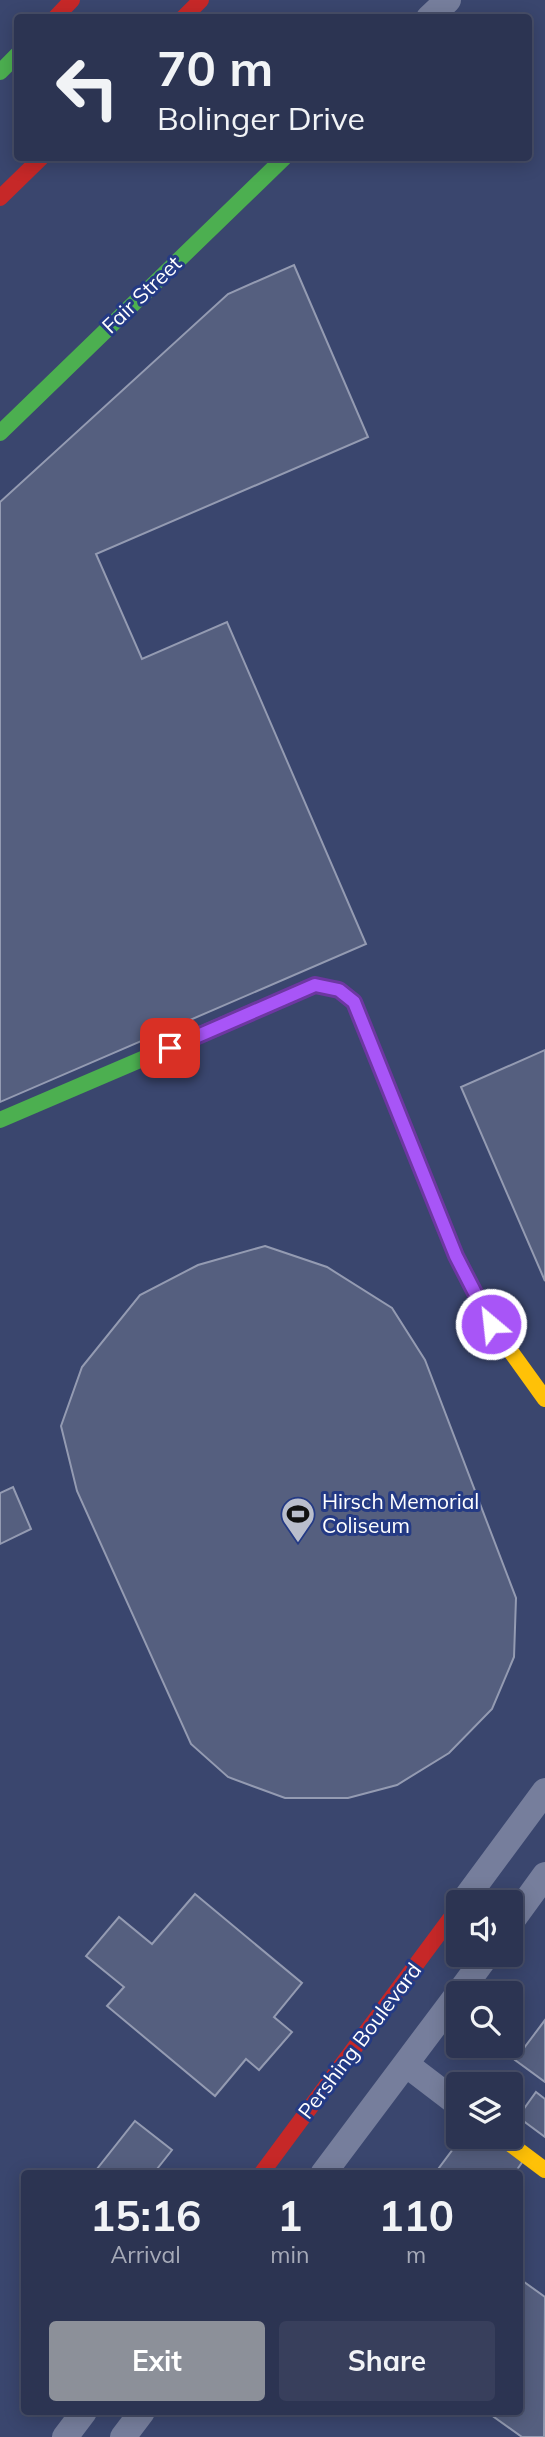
<!DOCTYPE html>
<style>
:root{--surface:#2c3452;--page:#383f5c;--text:#f1f3f6;--muted:#a6aab8;--line:#484f69;--accent:#8c9099}
body{margin:0;font-family:Mulish,sans-serif;background:var(--page);color:var(--text);height:100vh;display:flex;flex-direction:column;font-size:26px;white-space:nowrap}
*{box-sizing:border-box;margin:0}
p{font-size:23px;color:var(--muted)}
.icon{flex:none;width:38px;height:38px;fill:none;stroke:currentColor;stroke-width:2;stroke-linecap:round;stroke-linejoin:round}
.map{position:relative;flex:1;overflow:hidden}
.sheet{position:absolute;left:21px;top:2170px;width:502px;height:245px;display:flex;flex-direction:column;background:var(--surface);border-radius:7px;box-shadow:0 4px 18px #0003,0 0 0 2px var(--line)}
.sheet>*{flex:none}
.top-card{position:absolute;left:14px;top:14px;width:518px;height:147px;border-radius:7px;box-shadow:0 4px 18px #0003,0 0 0 2px var(--line);background:#2c3452;color:var(--text);overflow:hidden}
.buttons{position:absolute;left:446px;top:1890px;display:grid;gap:14px}
.buttons a{display:grid;place-items:center;width:77px;height:77px;border-radius:7px;background:var(--surface);box-shadow:0 4px 18px #0003,0 0 0 2px var(--line);font-size:35px}
.pin{position:absolute;display:grid;place-items:center;width:60px;height:60px;color:#fff;margin:-30px;border-radius:14px;box-shadow:0 4px 10px #0006}
.me{position:absolute;width:77px;margin:-38px;rotate:332deg;stroke-linejoin:round;filter:drop-shadow(0 0 5px #0008)}
.turn{display:flex;align-items:center;gap:24px;height:147px;padding:0 28px;font-size:32px}
.turn .icon{width:91px;height:91px;stroke-width:2.5}
.turn b{display:block;font-size:49px;line-height:60px}
.eta{display:flex;justify-content:space-evenly;align-items:center;height:119px;text-align:center}
.eta b{font-size:42px;font-weight:700;line-height:49px}
.primary-button{display:flex;gap:14px;margin-top:auto;padding:14px 28px}
.primary-button a{flex:1;height:80px;border-radius:7px;background:var(--accent);color:#fff;font-size:28px;font-weight:700;line-height:80px;text-align:center}
.primary-button a+a{background:var(--page);color:var(--text)}
.map>svg:first-child{display:block}
</style>
<div class="map">
<svg width="545" height="2437" viewBox="0 0 545 2437">
<rect width="100%" height="100%" fill="#3a466e"/>
<path fill="#555f7f" stroke="#949bb2" stroke-width="2" d="M294 265 368 437 96 554 142 659 227 622 366 944 0 1102V502L228 294Z
M545 1050V1281L461 1087Z
M265 1246 327 1267 392 1308 425 1360 516 1598 514 1657 492 1709 449 1753 397 1785 348 1798H285L228 1777 191 1744 77 1491 61 1426 82 1367 140 1295 198 1265Z
M13 1487 31 1529 0 1544V1493Z
M195 1894 302 1983 274 2017 292 2032 259 2070 246 2059 215 2096 107 2006 124 1987 86 1956 119 1917 152 1944Z
M545 2020V2082L515 2060Z
M536 2092 545 2099V2137L518 2117Z
M135 2121 172 2150 153 2174H93Z
M462 2137H496L525 2158 514 2174H438L436 2172Z
M520 2279 545 2297 544 2437H522L487 2412H520Z"/>
<g fill="none" stroke-linecap="round" stroke-linejoin="round">
<path stroke="#767e9c" stroke-width="26" d="M429 18 448 0
M463 1902 545 1791
M511 1922 545 1875
M459 1993 487 1955
M407 2065 458 2104
M323 2174 458 1994
M65 2437 84 2412
M123 2437 142 2412"/>
<path stroke="#4caf50" stroke-width="16" d="M0 72 18 54
M0 433 284 158
M0 1120 315 985 339 990 354 1002 433 1198"/>
<path stroke="#ffc107" stroke-width="16" d="M433 1198 456 1256 491 1324 545 1399
M501 2137 545 2170"/>
<path stroke="#c62828" stroke-width="16" d="M55 18 72 0
M183 18 201 0
M0 198 41 158
M261 2174 458 1908"/>
</g>
<g fill="none" stroke-linecap="round" stroke-linejoin="round">
<g stroke="#6d37a1" stroke-width="18">
<path id="route" d="M170 1048 315 985 339 990 354 1002 456 1256 491 1324"/>
</g>
<use href="#route" stroke="#a855f7" stroke-width="12"/>
</g>
<defs>
<g id="stadium-pin" transform="scale(1.75)"><path d="M0 17L-7.5 6A9.5 9.5 0 1 1 7.5 6Z" fill="#babecc" stroke="#243a84"/><path d="M0-5a6.5 5 0 1 0 0 10a6.5 5 0 1 0 0-10ZM-3.5-1.8h7v3.6h-7Z" fill="#111"/></g>
</defs>
<g fill-rule="evenodd">
<use href="#stadium-pin" x="298" y="1514"/>
</g>
<g text-anchor="middle" stroke-width="6" stroke-linejoin="round" paint-order="stroke">
<g font-size="21" fill="#fff" stroke="#243a84">
<text transform="translate(142 295) rotate(-44)" y="7">Fair Street</text>
<text transform="translate(360 2041) rotate(-53)" y="7">Pershing Boulevard</text>
</g>
<g font-size="21" fill="#fff" stroke="#243a84" text-anchor="start">
<text x="322" y="1509">Hirsch Memorial<tspan x="322" dy="24">Coliseum</tspan></text>
</g>
</g>
</svg>
<div class="buttons">
<a><svg class="icon" aria-label="sound" viewBox="0 0 24 24"><path d="M4 9h4l5-4v14l-5-4H4zM17 9q2 3 0 6"/></svg></a>
<a><svg class="icon" aria-label="search" viewBox="0 0 24 24"><circle cx="10" cy="10" r="6"/><path d="M15 15l6 6"/></svg></a>
<a><svg class="icon" aria-label="layers" viewBox="0 0 24 24"><path d="M12 4l9 5-9 5-9-5zM3 14l9 5 9-5"/></svg></a>
</div>
<div class="pin" style="left:170px;top:1048px;background:#d93025"><svg class="icon" aria-label="arrive" viewBox="0 0 24 24"><path d="M6 21V4h12l-3 4 3 4H6"/></svg></div>
<svg class="me" style="left:491px;top:1324px" viewBox="-20 -20 40 40"><circle r="17" fill="#a855f7" stroke="#fff" stroke-width="3"/><path d="M0-11L8 9 0 5-8 9z" fill="#fff"/></svg>
<div class="top-card">
<div class="turn"><svg class="icon" aria-label="left" viewBox="0 0 24 24"><path d="M17 20v-9H6M10 6l-5 5 5 5"/></svg><div><b>70 m</b>Bolinger Drive</div></div>
</div>
<section class="sheet">
<div class="eta">
<div><b>15:16</b><p>Arrival</p></div>
<div><b>1</b><p>min</p></div>
<div><b>110</b><p>m</p></div>
</div>
<div class="primary-button"><a>Exit</a><a>Share</a></div>
</section>
</div>
